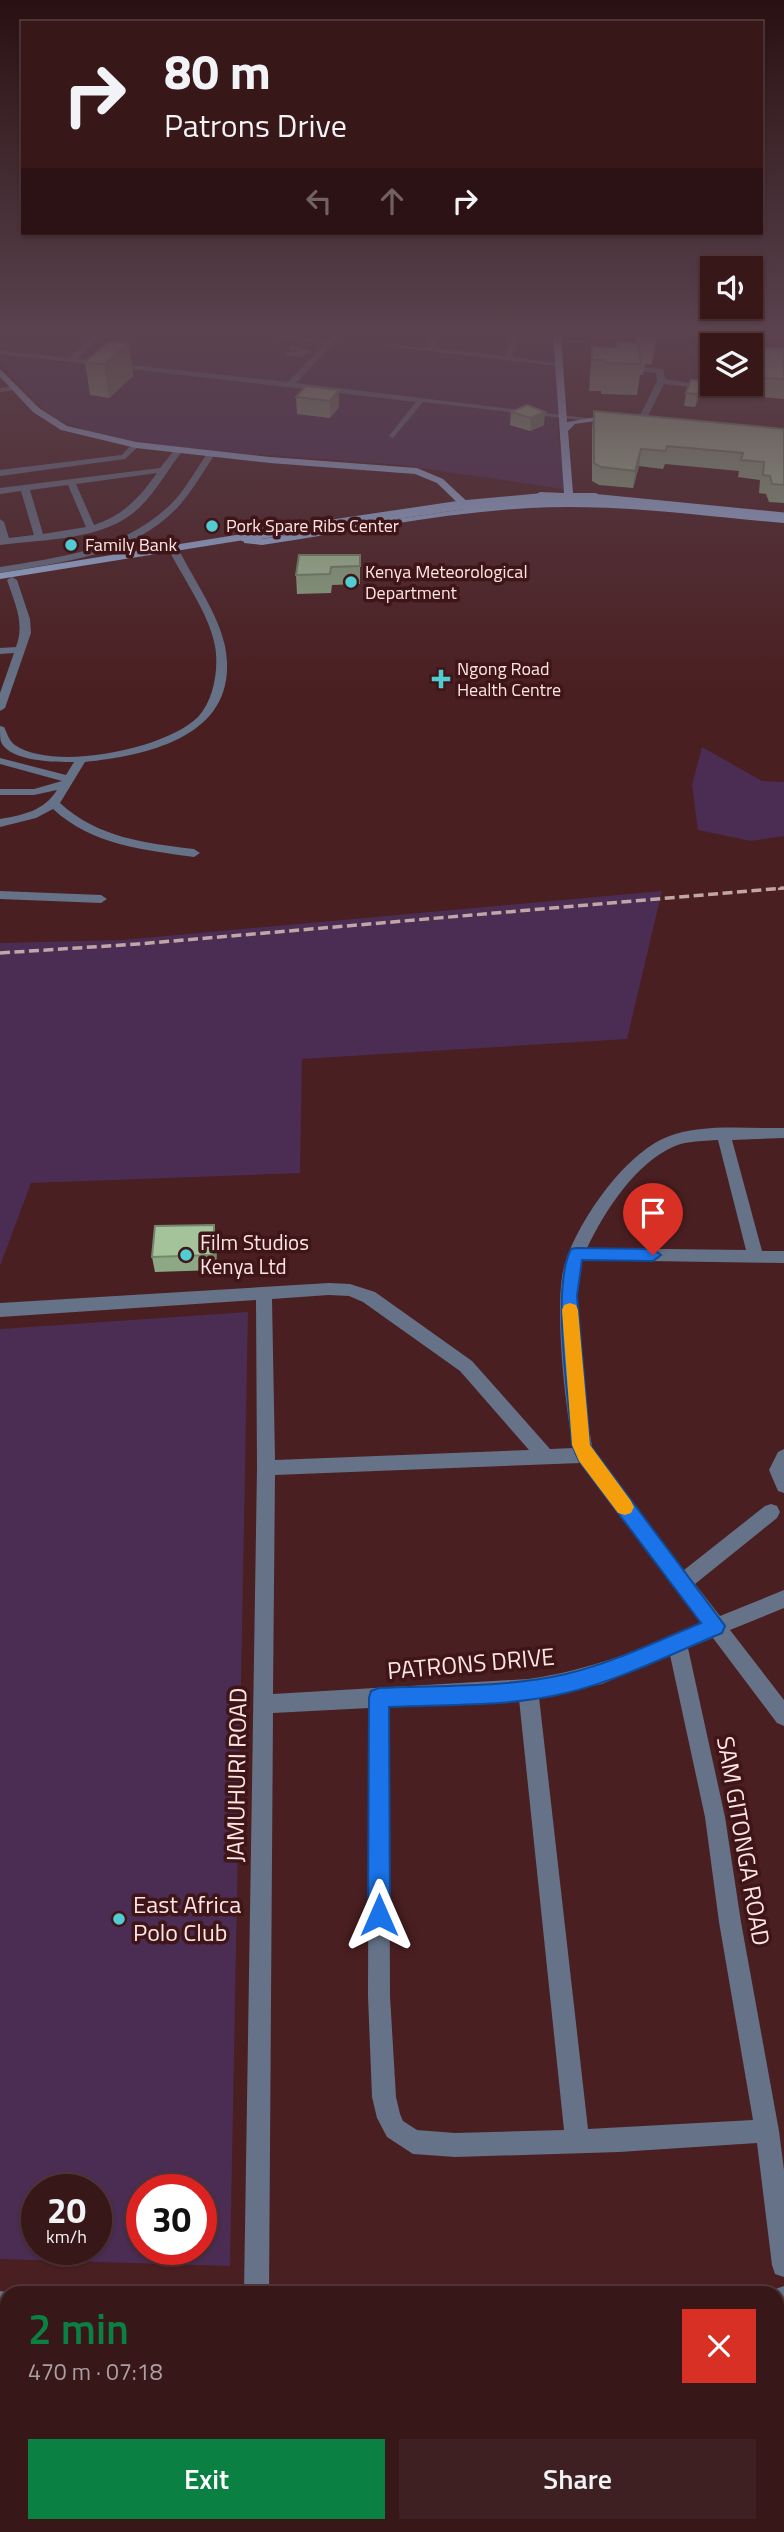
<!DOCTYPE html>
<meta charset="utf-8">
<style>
:root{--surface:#381719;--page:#3f2022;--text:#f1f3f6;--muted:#ab9fa2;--line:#523638;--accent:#0b8043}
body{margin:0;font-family:"Titillium Web",sans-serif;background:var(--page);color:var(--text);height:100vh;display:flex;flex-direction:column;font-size:26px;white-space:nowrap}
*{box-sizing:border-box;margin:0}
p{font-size:23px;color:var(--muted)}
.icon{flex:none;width:38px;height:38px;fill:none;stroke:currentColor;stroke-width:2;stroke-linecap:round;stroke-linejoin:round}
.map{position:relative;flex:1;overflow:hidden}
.side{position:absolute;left:0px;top:2286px;width:784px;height:247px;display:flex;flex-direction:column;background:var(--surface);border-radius:21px 21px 0 0;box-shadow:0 2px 5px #0004,0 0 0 2px var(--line)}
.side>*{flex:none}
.guide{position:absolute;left:21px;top:21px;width:742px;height:214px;border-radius:0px;box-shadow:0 2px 5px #0004,0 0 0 2px var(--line);background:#381719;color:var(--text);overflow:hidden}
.tools{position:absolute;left:700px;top:256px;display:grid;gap:14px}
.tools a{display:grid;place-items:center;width:63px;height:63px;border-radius:0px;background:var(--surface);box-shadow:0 2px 5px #0004,0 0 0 2px var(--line);font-size:35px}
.speed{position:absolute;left:21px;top:2174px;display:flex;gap:14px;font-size:35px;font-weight:700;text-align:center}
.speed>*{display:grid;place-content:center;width:91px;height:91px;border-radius:50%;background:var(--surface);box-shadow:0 2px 5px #0004,0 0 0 2px var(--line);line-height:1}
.speed small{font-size:18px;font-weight:400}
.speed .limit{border:10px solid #d22;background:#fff;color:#111}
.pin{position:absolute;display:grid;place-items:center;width:60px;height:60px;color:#fff;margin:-72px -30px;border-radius:50% 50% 50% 0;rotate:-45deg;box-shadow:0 0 7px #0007}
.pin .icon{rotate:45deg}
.me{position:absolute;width:77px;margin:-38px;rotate:0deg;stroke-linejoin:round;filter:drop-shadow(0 0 5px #0008)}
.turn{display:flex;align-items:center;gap:24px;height:147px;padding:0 28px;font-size:32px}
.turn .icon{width:91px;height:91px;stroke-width:2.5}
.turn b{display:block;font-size:49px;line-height:60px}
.lanes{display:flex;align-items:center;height:66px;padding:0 28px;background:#0003;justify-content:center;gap:35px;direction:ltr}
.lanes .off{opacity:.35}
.round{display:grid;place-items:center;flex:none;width:74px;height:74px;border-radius:0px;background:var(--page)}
.summary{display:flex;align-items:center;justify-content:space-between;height:119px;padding:0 28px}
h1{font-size:42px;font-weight:600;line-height:52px;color:var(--accent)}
.primary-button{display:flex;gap:14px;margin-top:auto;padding:14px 28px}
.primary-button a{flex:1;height:80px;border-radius:0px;background:var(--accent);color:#fff;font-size:28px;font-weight:600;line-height:80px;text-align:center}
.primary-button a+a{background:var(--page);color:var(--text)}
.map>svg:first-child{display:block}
</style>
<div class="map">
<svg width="784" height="2532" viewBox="0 0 784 2532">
<rect width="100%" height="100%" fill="#4a1f21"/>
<path fill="#4b2c53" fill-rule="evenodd" d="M0 334H556L558 437 563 459V489L402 465 214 451 146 444 96 434 57 419 37 403 0 364Z
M702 747 762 781 784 782V836L751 841 698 830 692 785Z
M662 891 627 1039 302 1059 300 1173 31 1183 0 1266V943L122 940Z
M248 1312 230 2266 0 2259V1329ZM37 2189H96V2249H37ZM142 2189H201V2249H142Z
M285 2525H362L364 2532H286Z
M386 2525H514L512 2532H386Z"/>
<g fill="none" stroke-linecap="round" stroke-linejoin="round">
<path stroke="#185b5e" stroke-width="2.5" d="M530 334 527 340 530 344 553 342
M563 342 583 341 605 350
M653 349 684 350 712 355"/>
<path fill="#657287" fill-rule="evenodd" d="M95 334H103L77 359 288 382 325 344 283 340 274 334 329 340 335 334H342L296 383 611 421 607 423 423 402 393 438 389 436 416 402 0 354V350L69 358Z
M435 334H442L432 348 505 356 513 334H521L512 357 561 364 557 366 386 346 390 344 425 348Z
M699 334H707L708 348 701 346Z
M748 334H756L760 348H754Z
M290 346 312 350 301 357 286 356V352L301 351 290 350Z
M623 365 663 369 665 379 738 390 734 392 664 384 644 424 640 426 636 424 657 381 656 373 620 369Z
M17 386V390L0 392V388Z
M133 443 140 445 125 459 0 476V470L122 455Z
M176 448 183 450C169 468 157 490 140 507 106 541 44 539 0 545V519L4 522 9 538 34 535 21 491 0 494V488L160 468ZM157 473C139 498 124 515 94 525L76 484ZM68 485 86 527 43 534 30 490Z
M209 451 216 453C204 470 193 490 179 506 132 556 63 562 0 573V567C61 557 124 550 171 504 186 489 196 469 209 451Z
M173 552 181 554C196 583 218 614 225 646 242 735 151 755 85 762L60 803C98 838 145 843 194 849L200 853 194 857C144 850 92 845 53 809L36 818 0 827V819C23 815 44 811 57 790L34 795H0V789H34L62 781 0 764V758L66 775 74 762C56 762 10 762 1 742 0 738 0 731 0 726L4 727C7 733 9 741 15 745 54 772 166 749 198 717 214 700 219 668 215 646 209 614 186 583 171 554Z
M12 577 17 580 30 619 31 633 5 708 0 711V693L14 653 0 654V648L16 647C25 623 15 604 7 580Z
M0 891 101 895 107 899 101 903 0 899Z
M784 1128V1138L732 1140 762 1251H784V1263L582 1260 577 1283 578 1332 583 1393 593 1452 684 1570 765 1506 771 1504 777 1506 780 1512 777 1518 695 1584 720 1616 784 1590V1608L730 1630 784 1700V1726L777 1723 713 1638 688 1648 725 1817 741 1922 779 2131 784 2170V2277L775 2274 772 2265 757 2143 619 2152 455 2157 413 2154 387 2137 377 2118 372 2097 368 1996 369 1708 273 1713 269 2292H244L257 1468 256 1300 0 1317V1303L329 1283 350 1284 375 1292 472 1361 550 1449 574 1448C565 1411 554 1303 564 1267 576 1224 624 1154 667 1137 702 1123 747 1129 784 1128ZM718 1140 746 1250 587 1248C605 1211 635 1163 675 1146 687 1141 704 1141 718 1140ZM329 1295 349 1296 363 1302 460 1371 529 1450 275 1460 272 1299ZM581 1463 702 1624C642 1648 593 1670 528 1679L273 1694 275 1475ZM670 1655 705 1817 719 1922 753 2120 588 2129 539 1697 602 1684ZM519 1699 564 2130 455 2133 417 2130 403 2121 400 2114 396 2097 390 1996 389 1707Z
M784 1449V1493L778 1491 769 1470 778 1452Z
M784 2286V2312L777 2313V2292H767Z
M0 2291 7 2292V2318L0 2317Z"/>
<path fill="#9ab6e1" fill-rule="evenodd" d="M553 334H561L567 422 597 417 601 420 575 424 568 431 573 493H596L601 496 596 499 574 498V503H615L784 517V523C700 516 614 503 530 508 440 513 351 532 262 545L244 543V540L0 579V573L242 534 263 528 268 531 267 533 251 538 262 539 464 509 437 483 415 474 270 463 136 448 61 430 33 412 0 377V369L39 408 67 426 136 442 270 457 417 468 443 479 474 508 531 502H564V498H540L535 495 540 492 564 493Z"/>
<path stroke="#c2a5a5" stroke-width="2.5" stroke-dasharray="5 2.5" stroke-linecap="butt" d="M778 889 784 888"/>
<path stroke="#c2a5a5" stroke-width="3.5" stroke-dasharray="10 4.5" stroke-linecap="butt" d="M0 953 138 944 784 888"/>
<path stroke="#9ab6e1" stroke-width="9" d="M244 537 461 505 538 498 601 499 784 517"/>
</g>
<path fill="#8da885" d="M637 334H657L654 355 651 365 645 364 643 375H640L637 395 601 394V391H589L592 347 616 348 617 341 636 343Z
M129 343 133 376 109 398 90 395 85 362Z
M784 348V399L749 396 750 383H751V371L753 357Z
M306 386 339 407 330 418 297 414 296 397Z
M686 393 700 394 695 407 684 406Z
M527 405 544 425 530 431 510 425 511 412Z
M594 411 784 429V503L769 502 766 494 759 493 760 480 738 477 739 471 665 464 663 469 639 466 633 488 599 485 592 481V428Z
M360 555V584L332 585 331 593 297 594 296 575Z
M217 1240 216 1270 155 1272 152 1257Z"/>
<path fill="#73886c" d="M655 334H657L654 355 651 365Z
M129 343 133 376 109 398 104 364Z
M702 381 700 394 695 407 697 394Z
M339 390V407L330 418V401Z
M545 412 544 425 530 431 531 418Z
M641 449 639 466 633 488 635 471Z
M214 1225 217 1240 216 1270 214 1255Z"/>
<path fill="#a4c39b" stroke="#73886c" stroke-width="2" d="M110 341 129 343 104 364 85 362Z
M617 341 647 344H638L641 364 605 363 604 360H592V347L618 348Z
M758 347 784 348V379L752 377 753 357Z
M691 380 702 381 697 394 686 393Z
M306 386 339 390 330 401 296 397Z
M527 405 545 412 531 418 511 412Z
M594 411 784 429V485L772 484 770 476 763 475 764 462 741 460 743 453 667 446 666 451 641 449 635 471 601 467 594 463Z
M299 555H360V566L331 567 330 574 296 575Z
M214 1225V1255L152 1257 155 1226Z"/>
<linearGradient id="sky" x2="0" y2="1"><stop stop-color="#291112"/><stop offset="0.48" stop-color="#5a424e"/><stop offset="1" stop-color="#5a424e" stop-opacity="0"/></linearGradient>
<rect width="784" height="689" fill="url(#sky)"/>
<path fill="#1a73e8" stroke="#114b97" stroke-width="2" d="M576 1248 653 1249 661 1255 653 1261 582 1260 577 1296 590 1445 725 1626 722 1633C671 1654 620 1680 566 1693 509 1707 447 1704 389 1707L390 1915 387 1923 379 1926 371 1923 368 1915 369 1698 371 1691 379 1688C440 1685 506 1688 566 1674 613 1663 657 1641 701 1623L579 1461 572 1445C569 1399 551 1288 571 1249Z"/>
<path fill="#f59e0b" d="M570 1303 576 1305 578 1310 590 1445 631 1501 634 1507 631 1513 625 1515 618 1513 579 1461 572 1445 562 1310 564 1305Z"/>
<g fill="#51ccd2" stroke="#3f1518" stroke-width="2.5">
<circle cx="212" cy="526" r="7"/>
<circle cx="71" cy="545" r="7"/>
<circle cx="351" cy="582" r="7"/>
<path d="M437.5 668.5h7v7h7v7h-7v7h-7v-7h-7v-7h7z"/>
<circle cx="186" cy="1255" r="7"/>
<circle cx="119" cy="1919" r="7"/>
</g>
<g text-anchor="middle" stroke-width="7" stroke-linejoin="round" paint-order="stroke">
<g font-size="18" fill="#fce5e4" stroke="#3f1518" text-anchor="start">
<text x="226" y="532">Pork Spare Ribs Center</text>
<text x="85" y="551">Family Bank</text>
<text x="365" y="578">Kenya Meteorological<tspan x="365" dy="21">Department</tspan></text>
<text x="457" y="675">Ngong Road<tspan x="457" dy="21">Health Centre</tspan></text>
</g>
<g font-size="21" fill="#fce5e4" stroke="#3f1518" text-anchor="start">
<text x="200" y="1250">Film Studios<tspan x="200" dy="24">Kenya Ltd</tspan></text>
</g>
<g font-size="24" fill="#fce5e4" stroke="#3f1518">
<text transform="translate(471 1664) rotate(-5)" y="8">PATRONS DRIVE</text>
<text transform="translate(237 1775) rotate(-89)" y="8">JAMUHURI ROAD</text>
<text transform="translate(743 1841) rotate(80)" y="8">SAM GITONGA ROAD</text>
</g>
<g font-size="24" fill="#fce5e4" stroke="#3f1518" text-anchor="start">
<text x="133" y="1913">East Africa<tspan x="133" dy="28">Polo Club</tspan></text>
</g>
</g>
</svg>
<div class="tools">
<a><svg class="icon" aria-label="sound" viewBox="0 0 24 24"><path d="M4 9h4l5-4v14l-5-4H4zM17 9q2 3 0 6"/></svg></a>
<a><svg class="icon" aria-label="layers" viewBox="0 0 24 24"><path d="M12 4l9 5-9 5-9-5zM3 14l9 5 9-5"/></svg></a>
</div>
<div class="speed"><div>20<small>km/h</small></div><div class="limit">30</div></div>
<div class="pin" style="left:653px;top:1255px;background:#d93025"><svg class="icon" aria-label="arrive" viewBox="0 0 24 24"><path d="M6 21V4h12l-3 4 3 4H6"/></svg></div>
<svg class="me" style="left:379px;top:1915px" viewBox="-20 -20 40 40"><path d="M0-17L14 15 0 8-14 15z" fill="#1a73e8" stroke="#fff" stroke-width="4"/></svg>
<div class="guide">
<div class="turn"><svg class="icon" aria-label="right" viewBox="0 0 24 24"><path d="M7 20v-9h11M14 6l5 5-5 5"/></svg><div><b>80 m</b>Patrons Drive</div></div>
<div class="lanes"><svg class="icon off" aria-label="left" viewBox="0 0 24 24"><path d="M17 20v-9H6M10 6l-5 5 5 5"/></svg><svg class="icon off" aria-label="ahead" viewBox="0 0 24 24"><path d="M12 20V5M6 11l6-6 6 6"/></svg><svg class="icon" aria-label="right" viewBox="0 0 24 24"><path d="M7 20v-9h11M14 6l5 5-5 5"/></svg></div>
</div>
<section class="side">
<div class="summary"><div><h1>2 min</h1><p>470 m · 07:18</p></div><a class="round" style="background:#d93025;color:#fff"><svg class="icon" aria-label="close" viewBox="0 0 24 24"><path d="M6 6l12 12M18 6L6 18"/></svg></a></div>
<div class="primary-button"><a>Exit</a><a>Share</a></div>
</section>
</div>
